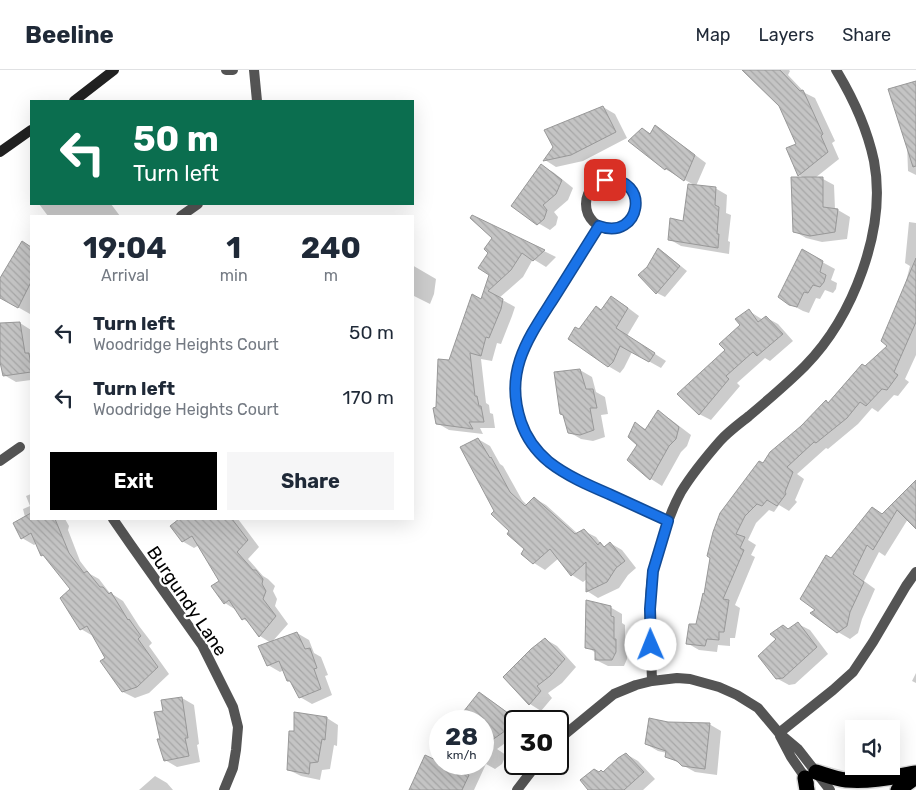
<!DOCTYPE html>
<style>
:root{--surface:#fff;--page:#f6f6f7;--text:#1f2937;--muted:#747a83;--line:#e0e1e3;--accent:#000}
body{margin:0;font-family:Rubik,sans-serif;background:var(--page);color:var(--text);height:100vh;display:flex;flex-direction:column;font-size:19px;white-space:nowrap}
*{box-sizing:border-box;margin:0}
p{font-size:16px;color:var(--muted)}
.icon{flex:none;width:28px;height:28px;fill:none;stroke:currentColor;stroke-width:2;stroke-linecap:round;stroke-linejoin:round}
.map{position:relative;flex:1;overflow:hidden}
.drawer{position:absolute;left:30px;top:145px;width:384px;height:305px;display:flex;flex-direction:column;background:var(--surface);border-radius:0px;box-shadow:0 5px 20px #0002}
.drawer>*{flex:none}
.hud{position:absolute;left:30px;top:30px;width:384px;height:105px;border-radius:0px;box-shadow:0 5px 20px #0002;background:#0b6e4f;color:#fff;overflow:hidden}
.controls{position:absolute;left:845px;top:650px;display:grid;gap:10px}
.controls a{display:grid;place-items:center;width:55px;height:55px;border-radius:0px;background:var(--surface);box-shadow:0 5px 20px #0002;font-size:25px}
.speed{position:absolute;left:429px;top:640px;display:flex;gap:10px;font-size:25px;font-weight:700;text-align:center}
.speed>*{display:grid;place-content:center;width:65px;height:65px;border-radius:50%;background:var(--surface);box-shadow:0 5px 20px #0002;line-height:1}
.speed small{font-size:12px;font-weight:400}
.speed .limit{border:2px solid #111;border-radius:8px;background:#fff;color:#111}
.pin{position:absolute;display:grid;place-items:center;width:42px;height:42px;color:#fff;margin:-21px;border-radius:10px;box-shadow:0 2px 8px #0006}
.me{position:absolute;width:55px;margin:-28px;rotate:359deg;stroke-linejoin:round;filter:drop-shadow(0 0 4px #0008)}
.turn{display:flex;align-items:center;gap:18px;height:105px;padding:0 20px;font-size:22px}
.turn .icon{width:65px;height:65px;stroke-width:2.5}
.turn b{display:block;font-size:35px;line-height:42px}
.eta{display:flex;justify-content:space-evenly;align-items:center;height:85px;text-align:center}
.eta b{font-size:30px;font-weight:700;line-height:35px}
.cta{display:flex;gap:10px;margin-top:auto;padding:10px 20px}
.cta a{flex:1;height:58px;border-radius:0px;background:var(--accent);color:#fff;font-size:20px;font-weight:700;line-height:58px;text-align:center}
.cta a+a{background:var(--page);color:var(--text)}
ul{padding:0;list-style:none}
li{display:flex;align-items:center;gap:15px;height:65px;padding:0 20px}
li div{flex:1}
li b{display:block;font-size:19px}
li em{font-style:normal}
header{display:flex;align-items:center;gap:30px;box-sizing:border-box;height:70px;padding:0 25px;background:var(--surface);border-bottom:1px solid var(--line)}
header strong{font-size:24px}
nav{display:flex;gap:28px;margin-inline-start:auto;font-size:18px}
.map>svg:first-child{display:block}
</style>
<header>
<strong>Beeline</strong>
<nav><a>Map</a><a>Layers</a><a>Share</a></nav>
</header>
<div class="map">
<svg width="916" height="720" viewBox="0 0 916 720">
<defs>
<pattern id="building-back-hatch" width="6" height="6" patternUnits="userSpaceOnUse" patternTransform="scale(1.25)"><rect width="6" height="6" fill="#c4c4c4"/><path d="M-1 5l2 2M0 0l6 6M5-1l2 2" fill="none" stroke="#a7a7a7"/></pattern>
</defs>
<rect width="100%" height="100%" fill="#fff"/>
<path fill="#0003" d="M744 0H789L790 1 788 5 805 23 815 28 835 71 832 73 839 89 815 108 823 109 834 115 835 139 838 140 850 147 847 169 822 172 806 168 794 161 804 108 799 105 798 75 780 35Z
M916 12V105L908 101 907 73Z
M603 37 615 44 627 68 583 91 556 97 545 90Z
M655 57 667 64 706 93 696 116 715 118 727 125 726 143 731 145 728 171 730 172 729 184 681 176 669 169 684 152 696 116 665 99 642 59 651 64Z
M541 96 553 102 573 118 568 130 554 142 558 147 556 155 550 160 538 153Z
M39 134H111L120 146H48Z
M909 152 916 153V285L905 309 909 312 898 326 894 325 878 342 872 338 858 354 828 379 826 378 797 404 804 409 795 430 797 432 789 441 779 435 774 442 769 440 756 453 748 470 756 475 751 485 755 487 735 535 740 538 735 568H730V576L718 575 717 582 699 580 687 573 697 555 705 525 764 394 802 357 826 332 829 333 865 297 889 276 910 196 905 193Z
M23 173 31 178V242L30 244 0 227V211Z
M659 180 666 184 687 201 665 227 657 223 648 198Z
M544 181 556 187 546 197 533 189 523 207 499 228 515 237 512 246 501 274 497 273 492 291 481 289 486 333 489 335 490 343 493 344 495 358H480L483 364 449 360 437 353V338L450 291 482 231 490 204 489 183Z
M802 181 835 199 831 210 837 213 836 219 833 223 825 220 820 229 816 228 809 243 803 241 790 234Z
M412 195 436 209 434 224 430 234 412 225Z
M612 228 623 234 639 246 627 266 666 291 661 298 632 282 624 298 620 303 608 296 580 261 602 241Z
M749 241 760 248 763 250 767 248 778 254 793 271 770 291 765 288 737 313 740 316 711 350 699 344 727 280 742 255Z
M20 253 31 260V310L16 312 4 305 0 287V254Z
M580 300 592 307 596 322 605 327 608 344 601 345 605 367 593 371 581 369 569 362Z
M658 342 670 349 691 365 687 376 681 382 662 416 651 409 628 390 639 375 635 353 647 360Z
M478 369 490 376 500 394 503 396 522 430 527 435 534 428 546 435 578 464 584 461 596 467 602 475 606 477 610 473 622 480 636 498 628 505 619 518 598 528 587 521V509L583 512 572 505 559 488 545 500 534 493 526 479 496 441Z
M916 412V455L908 449 885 486 879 482 864 511 875 519 862 549 858 563 850 569 838 562 817 540 832 490 883 445Z
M31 424V449H65L69 456 68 460 80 491 90 504 99 509 109 522 123 531 139 556 152 573 149 576 169 604 149 623 135 628 123 622 107 588 93 566 81 559 71 519 46 487 42 485 37 473 34 475 22 468 25 447 23 439 30 436 26 426Z
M181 449H238L259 477 248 489 263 506 268 509 275 516 273 521 277 529 275 536 288 554 271 573 297 563 309 570 314 583 321 587 328 605 325 606 332 625 312 634 300 627 292 612 288 610 284 600 280 602 268 595 271 573 260 566 250 553 243 549 236 540 225 533 221 511 199 475 194 478 182 471 171 456Z
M610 537 622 544V553L625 555V576L627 577V589L624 596H608L596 590V583L587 577Z
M798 554 810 560 828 584 795 614 789 615 776 608 789 560Z
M545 569 557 576 576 597 562 613 548 623 552 628 541 641 530 634 504 607Z
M916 603V613L912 611Z
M479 624 489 629 519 651H515V666L497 679 506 685 502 694 495 699 486 694 474 720H410L440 693 455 700 461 694H482V651H457Z
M182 628 194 635 199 674 197 675 200 692 177 697 165 690 161 670 164 642Z
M327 648 338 655 337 676 334 675 330 699 322 700 320 710 301 706 289 700 295 662Z
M668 653 709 654 721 661 717 705 695 702 666 686 667 683 658 681 646 674Z
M626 684 638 691 655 709 643 720H590L599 703H604Z
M155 706 167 713 173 720H139Z"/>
<path fill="url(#building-back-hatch)" stroke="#989898" d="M742 0H780L800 21 803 20 823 64 821 66 828 82 798 106 786 78 796 74 779 36Z
M916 11V96L913 97 888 19Z
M603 36 616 62 571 85 543 91 553 77 544 60Z
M655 55 695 85 684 111 666 98 665 100 628 71 642 58 650 64Z
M541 94 562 110 556 124 543 135 547 140 544 149 537 155 511 136Z
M791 107H823V137L838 139 835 162 810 166 793 162Z
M688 114 716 117 715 135 719 137 717 164H719L718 178 668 170 670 148 683 151Z
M472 145 545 180 533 191 522 183 511 200 488 221 503 229 501 239 489 268 486 267 481 286 470 283 475 326H477L479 336H481L484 352H469L473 359 436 354 433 338 436 337 438 289 449 290 472 224 481 229 489 205 478 198 488 183 484 179 492 168 470 148Z
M22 171 31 177V212L18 238 0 228V208Z
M658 178 680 196 656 224 638 205 647 197Z
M802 179 823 191 820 202 826 205 824 212 820 217 813 215 808 223 804 222 797 237 789 235 778 227Z
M916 188V252L894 302 898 305 887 320 882 319 866 336 860 332 847 348 816 373 814 372 787 397 793 402 785 422 786 424 777 436 767 430 762 436 757 434 745 446 736 464 745 467 740 478 744 480 723 529 729 530 724 562H719V570L707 569 705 576 686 574 689 554H696L703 523 704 524 710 488 707 486 713 462 720 443 759 391 763 393 770 382 801 356 826 330 828 333 862 294 865 296 887 276 881 271Z
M611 226 628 238 616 258 655 283 649 292 620 276 613 292 608 297 568 269 575 257 579 259 596 236 601 240Z
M749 239 758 252 766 246 783 264 757 286 753 282 726 306 729 309 699 345 677 324 725 280 719 274 740 255 735 249Z
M20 252 25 283H29L31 296V302L3 306 0 292V253Z
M580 299 586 319H593L597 338H590L594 360 580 365 568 363 563 345 560 344 554 302Z
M658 340 679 357 676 369 669 376 650 410 627 390 637 375 628 367 635 352 645 360Z
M478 368 490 388 491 387 510 422 525 436 534 427 575 464 584 459 598 475 600 472 604 477 610 472 625 491 616 498 607 512 586 522V492L571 506 550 479 533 494 521 484 524 479 507 464 509 461 491 444 494 441 460 377Z
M916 410V459L897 440 873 480 867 475 853 504 864 512 850 542 847 556 837 563 810 543 815 540 800 529 826 485 831 488 872 437 882 444Z
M31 443V449H55L69 483 84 503 87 501 100 517H103L109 524 111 522 128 550 129 549 141 566 138 569 158 597 137 617 122 622 100 591 105 588 87 556 80 560 60 528 70 519 43 485 41 486 31 463 21 469 13 453Z
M179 449H232L248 470 237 482 253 500H256L263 509 262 514 266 521 263 529 276 546 259 567 245 548 242 550 229 530 224 534 211 516 219 511 192 466 182 472 170 456Z
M586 530 611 536V546L614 547V569H616V582L612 590H595V580L585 578Z
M798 552 817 577 783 608 776 609 758 586 776 569 770 564 783 555 788 559Z
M297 562 305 579 310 578 317 598 314 599 321 619 299 628 290 611H287L279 591 267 596 258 576Z
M545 568 565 589 550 606 537 616 541 621 529 635 503 607 531 579Z
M479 622 519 651H515V654L482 677V651H456Z
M182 627 188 668H185L189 686 164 691 157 669H160L154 642 163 641 161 630Z
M294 642 327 647 325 670 322 669 318 692 310 693 309 704 287 700 289 661H294Z
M649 648 668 652 710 653 705 699 682 696 677 691 665 687 666 681 645 674Z
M626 683 644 702 624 720H588L580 710 594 699 599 702 601 700 603 702 618 688Z
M425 685 440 692V694H444L469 705 462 720H409Z"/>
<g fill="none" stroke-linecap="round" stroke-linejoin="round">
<g stroke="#dbdbdb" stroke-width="18">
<path id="highway" d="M816 702C826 705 836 709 846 710 870 712 893 707 916 703
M805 708 807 720
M898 720 916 707"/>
</g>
<path stroke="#545454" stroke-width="10" d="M226 0H233
M254 0 257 31
M586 134a25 25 0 1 1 50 0a25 25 0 1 1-50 0Z
M181 146 198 134
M599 156C585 178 571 201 557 223 530 266 503 300 521 352 526 367 537 382 549 392 566 405 586 414 606 423 626 432 647 441 668 451
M0 391 20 377
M113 449 131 475 202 575 233 637 238 657 236 680 233 698 224 720
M652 611C651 575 647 536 653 501 655 490 660 479 663 468 667 452 673 437 681 422 692 404 706 387 720 371 728 362 739 354 749 346 768 330 787 314 805 296 853 247 887 159 874 91 867 58 853 28 836 0
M779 663 833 620 853 602 873 572 906 516 916 502
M780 666 791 687 809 713
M558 670 614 624 636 615 652 611 677 608 690 609 719 617 737 625 758 638 779 663 798 679 830 720
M517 720 537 694"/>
<path stroke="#212121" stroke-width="10" d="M74 31 114 0
M0 82 31 60"/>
<use href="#highway" stroke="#000" stroke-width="15"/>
</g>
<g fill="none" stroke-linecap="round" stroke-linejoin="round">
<g stroke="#114b97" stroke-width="12">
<path id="route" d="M605 110C652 106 641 172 599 156 585 178 571 201 557 223 530 266 503 299 521 352 526 367 537 382 549 392 567 406 588 415 609 424 629 433 648 442 668 451L653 501 650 539 651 575"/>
</g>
<use href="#route" stroke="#1a73e8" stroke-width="9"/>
</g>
<g text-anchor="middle" stroke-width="4.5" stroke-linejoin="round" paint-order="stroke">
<g font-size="18" fill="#000" stroke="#fff">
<text transform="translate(187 531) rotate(56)" y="6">Burgundy Lane</text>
</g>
</g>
</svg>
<div class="controls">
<a><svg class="icon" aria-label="sound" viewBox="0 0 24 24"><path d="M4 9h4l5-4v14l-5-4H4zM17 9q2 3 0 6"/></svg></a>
</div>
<div class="speed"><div>28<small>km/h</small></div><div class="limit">30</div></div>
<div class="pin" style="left:605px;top:110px;background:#d93025"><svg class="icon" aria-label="arrive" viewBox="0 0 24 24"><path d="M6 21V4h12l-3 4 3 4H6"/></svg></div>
<svg class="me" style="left:651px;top:575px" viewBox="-20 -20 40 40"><circle r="19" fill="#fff"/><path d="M0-13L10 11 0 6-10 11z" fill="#1a73e8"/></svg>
<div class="hud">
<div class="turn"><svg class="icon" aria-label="left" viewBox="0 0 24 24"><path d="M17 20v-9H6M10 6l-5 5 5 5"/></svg><div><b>50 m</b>Turn left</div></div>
</div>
<section class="drawer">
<div class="eta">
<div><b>19:04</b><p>Arrival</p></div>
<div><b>1</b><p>min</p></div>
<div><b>240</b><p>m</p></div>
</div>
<ul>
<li><svg class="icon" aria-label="left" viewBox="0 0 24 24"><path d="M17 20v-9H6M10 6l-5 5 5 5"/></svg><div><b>Turn left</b><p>Woodridge Heights Court</p></div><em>50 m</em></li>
<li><svg class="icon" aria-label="left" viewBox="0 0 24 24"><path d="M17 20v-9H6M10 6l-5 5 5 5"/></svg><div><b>Turn left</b><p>Woodridge Heights Court</p></div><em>170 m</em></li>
</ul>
<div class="cta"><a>Exit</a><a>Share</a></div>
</section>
</div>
